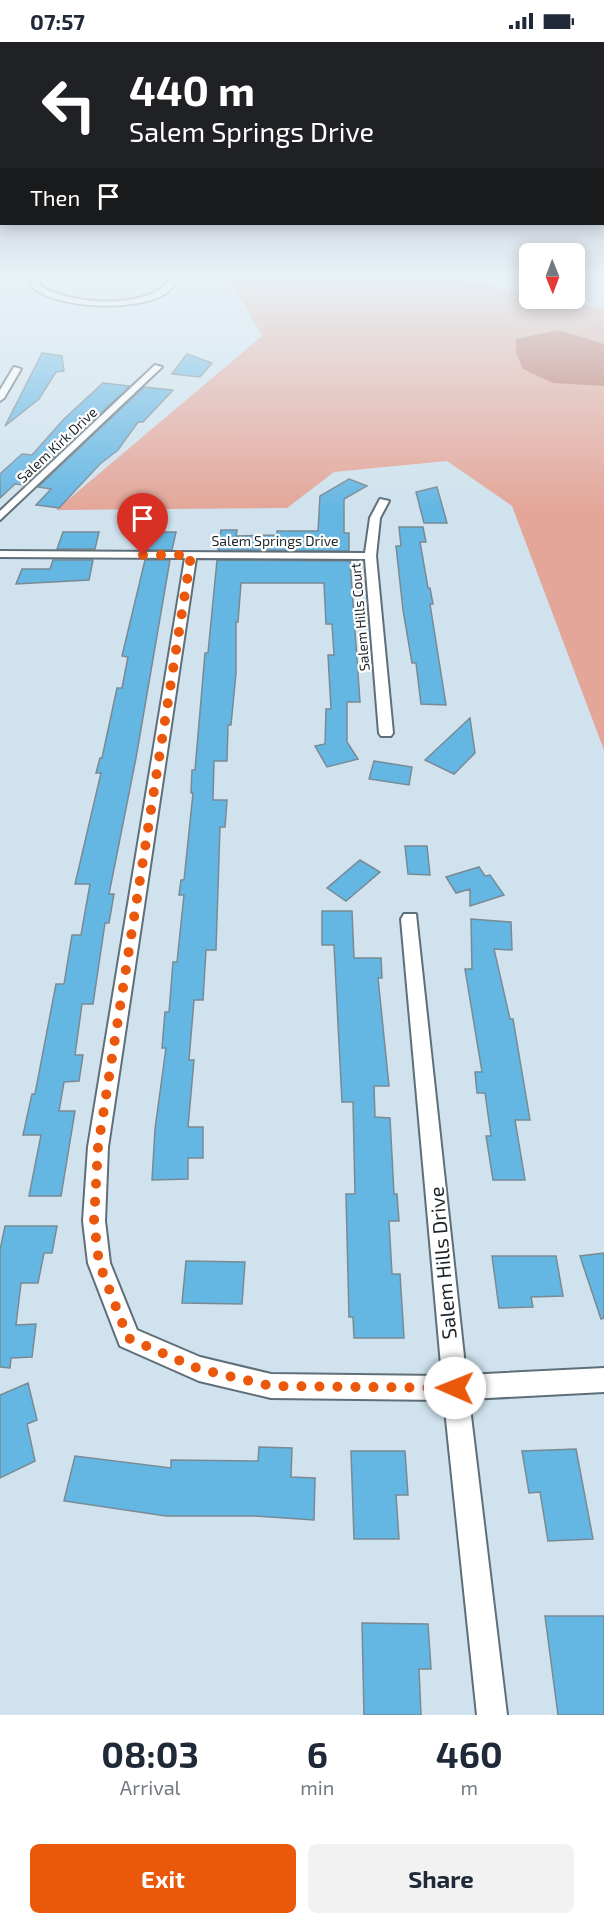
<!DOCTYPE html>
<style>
:root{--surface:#fff;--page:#f2f2f3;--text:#1f2937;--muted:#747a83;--accent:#ea580c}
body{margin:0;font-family:"Exo 2",sans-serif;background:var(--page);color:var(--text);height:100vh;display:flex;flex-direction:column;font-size:22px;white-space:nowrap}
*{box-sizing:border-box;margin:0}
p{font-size:20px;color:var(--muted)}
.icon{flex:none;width:33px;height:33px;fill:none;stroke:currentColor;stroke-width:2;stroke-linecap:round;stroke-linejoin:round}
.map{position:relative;height:1673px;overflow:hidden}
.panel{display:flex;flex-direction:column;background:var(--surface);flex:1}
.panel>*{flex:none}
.banner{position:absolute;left:0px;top:0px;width:604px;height:183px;box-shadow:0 3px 15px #0003;background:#202124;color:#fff;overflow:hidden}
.needle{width:39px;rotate:179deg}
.controls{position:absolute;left:519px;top:201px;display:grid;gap:12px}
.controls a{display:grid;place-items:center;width:66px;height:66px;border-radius:9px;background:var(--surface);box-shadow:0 3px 15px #0003;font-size:30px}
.pin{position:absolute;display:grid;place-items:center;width:51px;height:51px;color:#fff;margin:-62px -26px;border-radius:50% 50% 50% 0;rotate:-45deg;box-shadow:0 0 6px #0007}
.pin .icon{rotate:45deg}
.me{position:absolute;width:66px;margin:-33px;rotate:271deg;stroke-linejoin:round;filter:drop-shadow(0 0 4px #0008)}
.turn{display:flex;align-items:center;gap:21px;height:126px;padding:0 30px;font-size:27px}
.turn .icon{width:78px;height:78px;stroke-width:2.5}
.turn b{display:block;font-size:42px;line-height:51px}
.then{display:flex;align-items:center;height:57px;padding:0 30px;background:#0003;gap:12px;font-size:22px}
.eta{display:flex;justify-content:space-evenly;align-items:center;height:102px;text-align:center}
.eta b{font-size:36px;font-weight:700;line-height:42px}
.action{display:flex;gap:12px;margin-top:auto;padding:12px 30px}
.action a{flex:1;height:69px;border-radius:9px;background:var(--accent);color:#fff;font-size:24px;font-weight:700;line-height:69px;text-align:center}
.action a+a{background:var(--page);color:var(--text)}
.status{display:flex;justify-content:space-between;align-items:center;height:42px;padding:0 30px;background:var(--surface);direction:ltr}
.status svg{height:16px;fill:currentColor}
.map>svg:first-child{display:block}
</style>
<div class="status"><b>07:57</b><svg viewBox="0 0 49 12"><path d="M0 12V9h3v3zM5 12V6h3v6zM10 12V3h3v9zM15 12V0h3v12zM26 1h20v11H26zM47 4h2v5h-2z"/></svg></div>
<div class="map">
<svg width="604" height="1673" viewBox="0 0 604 1673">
<rect width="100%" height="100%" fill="#cfe2ed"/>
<path fill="#e4a699" d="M273 234H438L529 252 530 256 552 257 604 267V708L512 464 447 419 334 430 287 466 56 468 262 294 231 238Z"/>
<path fill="#be6f60" d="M559 288 604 302V344L553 341 523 327 516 311V297Z"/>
<path fill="#64b6e3" stroke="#798a94" stroke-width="1.5" d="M42 311 62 314 64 329 56 330 39 357 5 384Z
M187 312 212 321 200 335 172 332Z
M103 341 130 344 24 443 15 442 0 456V432L22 412 32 413 64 377Z
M144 345 173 348 143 380H138L118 408 100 422 59 466 36 463 51 447 38 445Z
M349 437 367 444 344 457V491H349V509L218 508 221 488H237L236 494 277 493V489H318L320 454Z
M437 445 447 481H424L416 450Z
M399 485H423L426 500H420L428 546H430L433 562H430L446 663 421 662 416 621H412L403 568 396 504H401Z
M63 490H99L95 507H57Z
M152 490H176L172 508H147Z
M53 518H93L89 538 16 542 22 527H50Z
M145 518H170L136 716 109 852H114L109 881H105L93 962H82L75 1013H83L79 1039 64 1040 59 1069H75L61 1154H29L41 1093H23L32 1052H35L56 942H64L72 893H81L90 842H75L101 731H96L100 716H102L117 646H122L128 615 122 614Z
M217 518 350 519 360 660H347V700L358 717 327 725 315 704 325 702 326 667H331L328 613H334L332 582H326L324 541H241L238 580H236V631L231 683H228L227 719H214L213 758H227L225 785H220L216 908H206L203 958H194L189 1018H194L188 1085H203V1116H188V1137L152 1138 155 1087 166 1006H162L165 970H169L173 920H177L184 853H179L181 838H184L193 751H191L192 728H195L205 611H208Z
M470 676 475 711 454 732 425 718Z
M374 719 412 725 409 743 369 737Z
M405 804H427L430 833 408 832Z
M360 818 380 830 346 859 327 846Z
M479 825 485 834 490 833 504 853 470 864V847L456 851 446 835Z
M322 869H352L354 916H381L382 936H378L389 1044H374L375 1075 390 1076 394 1152H397L399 1179H389L392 1232H400L404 1296H354L353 1275H349L346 1152H355L353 1060H342L334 903H322Z
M471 877 511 880 512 908 494 907 510 977H513L530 1078H515L525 1138H493L486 1094H491L485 1051H477L475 1030H482L465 927H472Z
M5 1184H57L52 1211H44L38 1241H21L16 1283 36 1282 32 1315 11 1316 10 1326 0 1325V1208Z
M604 1211V1276L601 1277 580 1214Z
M492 1214H556L563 1254 531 1255 533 1265 499 1266Z
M186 1219 245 1220 242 1262 182 1261Z
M28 1341 37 1378 27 1382 35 1419 0 1436V1353Z
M259 1405 292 1406 291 1435 315 1436 314 1478 255 1474H166L64 1459 75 1414 171 1426V1418L258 1419Z
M576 1407 593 1497 548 1499 540 1450 529 1451 522 1409Z
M351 1409H405L408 1453H396L399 1497H354Z
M545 1574H604V1673H558Z
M362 1581 428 1582 431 1627H419L421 1673H364Z"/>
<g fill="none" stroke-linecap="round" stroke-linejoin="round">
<g stroke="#5f6f79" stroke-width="4">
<path id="minor" d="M35 234H42L39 243C67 263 154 270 172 234H179C175 243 170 250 161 254 131 269 56 267 31 244Z
M155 323 162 325 0 478V469Z
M14 325 21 327 4 356 0 359V348Z
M380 457 389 459 380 476 376 514 393 691 391 694H381L379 691 365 517 196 516 108 1105 105 1179 110 1221 137 1288 200 1315 271 1332 442 1334 401 877 404 872H416L466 1333 604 1326V1350L469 1357 507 1673H477L444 1358 271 1356 199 1339 120 1304 88 1221 83 1179 88 1105 185 516 0 515V509L365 511 370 476Z"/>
</g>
<use href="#minor" fill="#fff" fill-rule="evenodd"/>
</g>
<linearGradient id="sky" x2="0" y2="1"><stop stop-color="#9798b2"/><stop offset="0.5" stop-color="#e9f2f7"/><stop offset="1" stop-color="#e9f2f7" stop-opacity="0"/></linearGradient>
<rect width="604" height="468" fill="url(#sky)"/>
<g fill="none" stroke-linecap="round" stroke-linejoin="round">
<path stroke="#ea580c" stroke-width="10" stroke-dasharray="0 18" d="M143 513H191L98 1105 94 1179 99 1221 128 1296 199 1327 271 1344 455 1346"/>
</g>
<g text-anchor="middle" stroke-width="4.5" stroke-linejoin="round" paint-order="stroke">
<g font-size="14" fill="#1e2529" stroke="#fff">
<text transform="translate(57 403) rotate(-43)" y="5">Salem Kirk Drive</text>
<text x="275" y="504">Salem Springs Drive</text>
<text transform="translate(360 575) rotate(-95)" y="5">Salem Hills Court</text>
</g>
<g font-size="20" fill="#1e2529" stroke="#fff">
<text transform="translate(443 1221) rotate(-95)" y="7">Salem Hills Drive</text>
</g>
</g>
</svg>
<div class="controls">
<a><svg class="needle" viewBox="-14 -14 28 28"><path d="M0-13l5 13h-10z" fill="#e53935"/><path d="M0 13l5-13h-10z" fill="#747a83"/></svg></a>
</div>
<div class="pin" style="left:143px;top:513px;background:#d93025"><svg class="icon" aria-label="arrive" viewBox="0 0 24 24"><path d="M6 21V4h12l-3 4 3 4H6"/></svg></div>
<svg class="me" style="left:455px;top:1346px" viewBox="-20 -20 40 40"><circle r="19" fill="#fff"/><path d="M0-13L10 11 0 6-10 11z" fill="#ea580c"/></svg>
<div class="banner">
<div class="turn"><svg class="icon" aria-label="left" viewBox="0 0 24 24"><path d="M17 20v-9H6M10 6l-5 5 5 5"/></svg><div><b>440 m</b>Salem Springs Drive</div></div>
<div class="then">Then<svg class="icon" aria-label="arrive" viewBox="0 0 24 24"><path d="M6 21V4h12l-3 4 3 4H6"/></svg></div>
</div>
</div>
<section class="panel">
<div class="eta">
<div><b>08:03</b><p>Arrival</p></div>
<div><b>6</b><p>min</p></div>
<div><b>460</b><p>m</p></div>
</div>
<div class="action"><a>Exit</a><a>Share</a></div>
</section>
